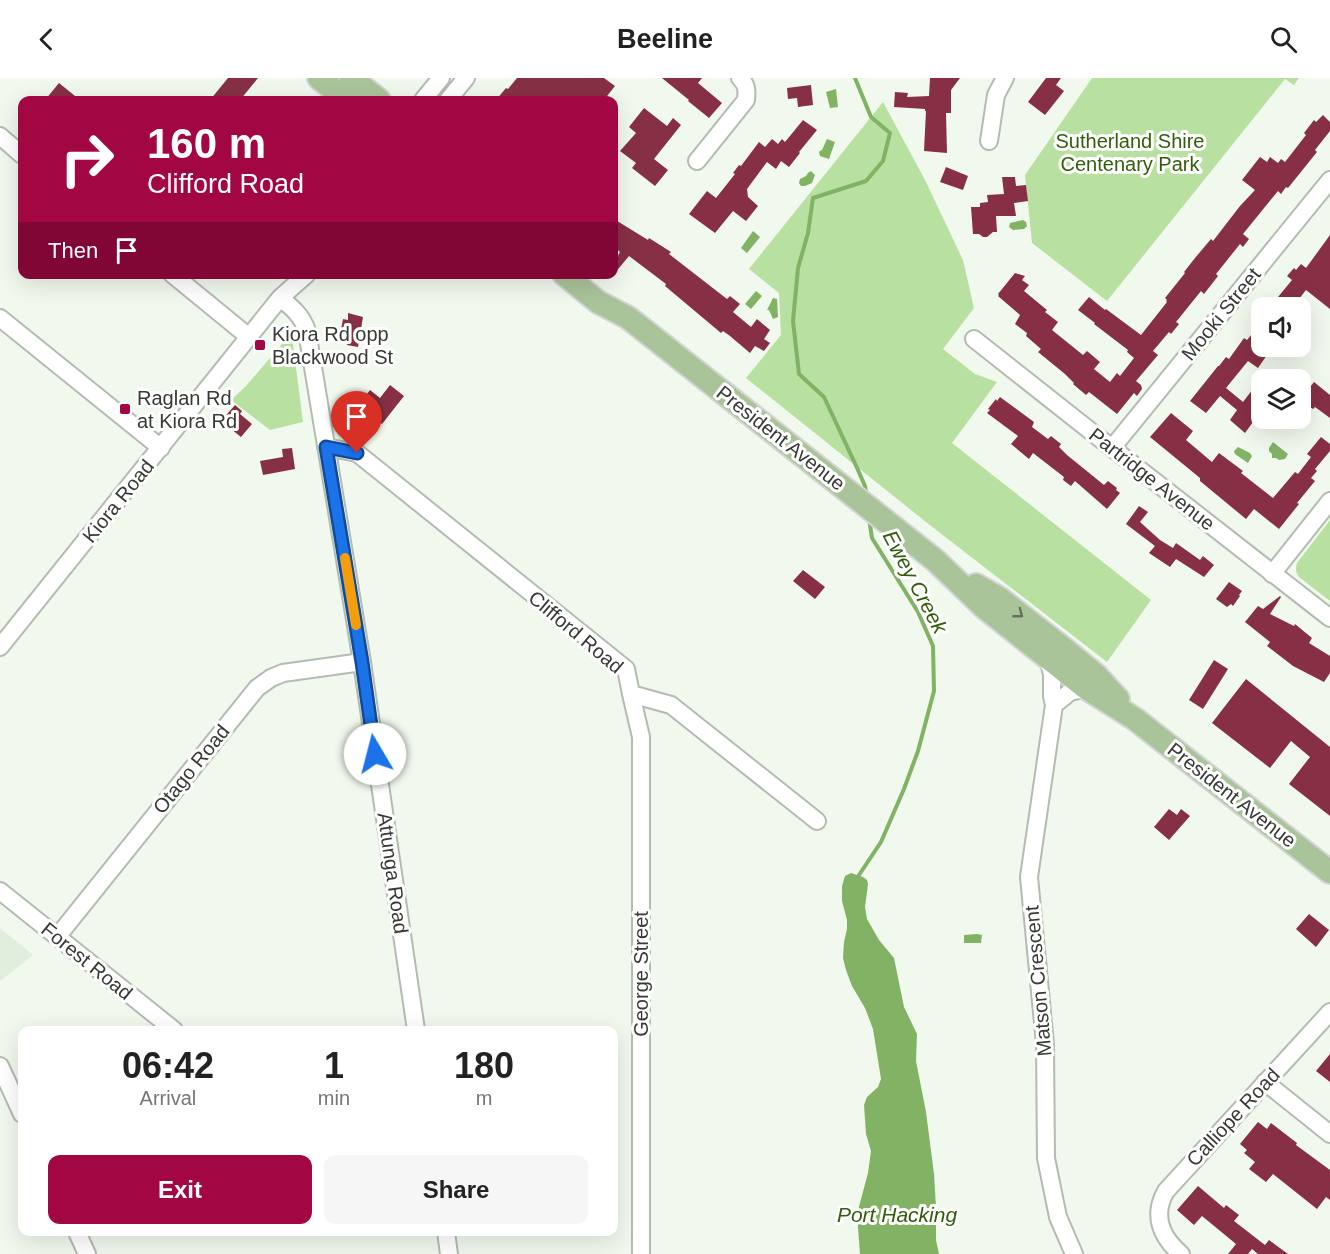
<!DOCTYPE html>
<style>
:root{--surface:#fff;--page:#f6f6f6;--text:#222;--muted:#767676;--accent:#a20743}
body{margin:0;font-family:Arial,sans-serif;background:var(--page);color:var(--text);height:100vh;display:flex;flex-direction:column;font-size:22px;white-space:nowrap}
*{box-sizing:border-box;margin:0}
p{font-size:20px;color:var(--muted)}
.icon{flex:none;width:33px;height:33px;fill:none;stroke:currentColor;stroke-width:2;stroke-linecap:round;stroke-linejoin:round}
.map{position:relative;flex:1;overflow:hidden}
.sheet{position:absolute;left:18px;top:948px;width:600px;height:210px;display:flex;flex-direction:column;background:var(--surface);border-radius:12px;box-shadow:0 6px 24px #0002}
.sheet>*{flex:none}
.top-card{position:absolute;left:18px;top:18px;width:600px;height:183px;border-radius:12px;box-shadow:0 6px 24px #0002;background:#a20743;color:#fff;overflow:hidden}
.fabs{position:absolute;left:1251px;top:219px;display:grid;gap:12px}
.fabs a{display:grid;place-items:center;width:60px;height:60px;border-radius:12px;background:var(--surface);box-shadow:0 6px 24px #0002;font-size:30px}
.pin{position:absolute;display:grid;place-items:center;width:51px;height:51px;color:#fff;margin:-62px -26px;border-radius:50% 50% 50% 0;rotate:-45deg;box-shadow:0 0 6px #0007}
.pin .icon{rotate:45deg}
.me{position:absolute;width:66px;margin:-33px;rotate:352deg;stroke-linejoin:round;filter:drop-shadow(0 0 4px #0008)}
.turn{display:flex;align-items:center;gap:21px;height:126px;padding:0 30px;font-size:27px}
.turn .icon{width:78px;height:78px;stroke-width:2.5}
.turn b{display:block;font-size:42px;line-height:51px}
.then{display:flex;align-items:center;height:57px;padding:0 30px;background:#0003;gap:12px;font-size:22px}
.eta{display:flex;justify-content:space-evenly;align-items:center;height:102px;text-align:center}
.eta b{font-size:36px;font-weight:800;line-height:42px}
.action{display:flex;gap:12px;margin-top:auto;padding:12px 30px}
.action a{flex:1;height:69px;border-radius:12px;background:var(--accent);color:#fff;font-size:24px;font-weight:800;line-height:69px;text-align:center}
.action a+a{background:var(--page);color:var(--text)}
header{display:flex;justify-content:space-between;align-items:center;height:78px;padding:0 30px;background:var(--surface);font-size:27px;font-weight:800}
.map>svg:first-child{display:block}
</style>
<header><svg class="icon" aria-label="back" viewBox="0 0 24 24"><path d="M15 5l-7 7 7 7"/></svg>Beeline<svg class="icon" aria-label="search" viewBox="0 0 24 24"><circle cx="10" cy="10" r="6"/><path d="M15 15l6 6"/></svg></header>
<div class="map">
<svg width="1330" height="1176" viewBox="0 0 1330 1176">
<rect width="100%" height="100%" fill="#f1f8ed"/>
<path fill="#e2eedd" d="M0 850 33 877 0 903Z"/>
<path fill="#b8e1a1" d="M1092 0H1299L1294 7 1285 1 1107 223 1032 165 1025 97Z
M883 24 925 102 963 182 974 230 943 271 975 296 997 304 952 365 1151 522 1107 584 926 444 746 300 781 257 779 215 749 191Z
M289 258 292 259 303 344 270 352 231 322 246 308Z
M1330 442V523L1299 499C1296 495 1295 491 1297 485Z"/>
<path fill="#82b264" d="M836 11 838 29 830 30 826 14Z
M827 61 835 64 829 81 820 78 819 74 820 73 822 72Z
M811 93 815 97 812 105 805 108H801L799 105 800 101 806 98 808 95Z
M1023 142 1026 144 1027 148 1024 151 1013 152 1009 149 1010 145Z
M753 153 760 159 747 175 741 170Z
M756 213 762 218 751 231 745 226Z
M773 220 777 221 778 239 773 241 769 232H767Z
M1273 364 1288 376 1285 381 1279 382 1276 380H1272V376L1269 373V370Z
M1238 369 1250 375 1252 378 1248 385 1235 376 1234 373Z
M851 795 863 799 867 802 868 806 865 829 867 841 879 862 894 880 904 929 917 956 916 983 926 1034 934 1096 936 1129V1162L939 1176H860L857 1136 868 1095 871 1073 866 1056 864 1027 867 1019 878 1009 881 1001 873 951 865 930 852 908 846 892 843 880 844 864 847 851V842L842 823V808L845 798Z
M977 856 982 857 981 865H964V857Z"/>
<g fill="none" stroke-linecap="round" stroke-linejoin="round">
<path stroke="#82b264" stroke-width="4" d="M855 0 871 39 890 55 883 83 866 103 813 120 808 155 798 190 793 243 799 296 824 319 858 392 865 408 866 415
M859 797 881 764 904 711 918 673 934 613 933 568 918 534 872 460 869 440"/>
</g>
<path fill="#873045" d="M228 0H258L240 22H210Z
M517 0H604L615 8 604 22H496L506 10 508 11Z
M662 0H702L698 5 722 25 709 40 688 23 689 22Z
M930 0H960L951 12V35H946L947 75 924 73 926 33H925V31L894 29 895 14 908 15 907 19 929 18Z
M1046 0H1061L1056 7 1064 13 1045 37 1028 24Z
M59 5 80 22H45Z
M811 7 813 27 798 29 797 20 788 21 787 10Z
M644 30 667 48 673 40 681 47 654 81 668 92 655 108 632 90 636 85 620 73 636 55 629 49Z
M1323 37 1330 44V53L1315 72 1317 74 1288 110 1286 109 1281 116 1278 113 1243 156 1249 161 1243 169 1240 166 1216 196 1218 198 1204 216 1201 213 1176 244 1179 246 1171 256 1169 254 1153 273 1158 277 1136 303 1141 307 1142 311 1137 318 1134 315 1117 336 1089 314 1086 317 1073 306 1074 305 1065 296 1038 274 1041 271 1026 258 1027 255 1015 246 1020 237 998 218 999 217 998 216 1015 195 1025 198 1022 202 1029 207 1024 213 1047 232 1045 234 1058 244 1052 252 1083 277 1087 273 1100 284 1094 291 1110 304 1117 295 1120 298 1134 280 1127 274 1128 272 1094 246 1095 245 1078 232 1089 219 1105 232 1106 231 1141 257 1167 224 1166 223 1167 222 1165 220 1185 195 1184 194 1195 180 1211 161 1213 163 1240 128 1255 112 1242 102 1260 79 1267 84 1270 79 1278 85 1281 81 1285 84 1306 57 1304 55 1314 42 1316 44Z
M803 42 817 52 799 74 800 75 789 89 781 83 776 91 767 84 747 111 748 119 758 128 746 143 733 133 715 155 689 136 707 113 716 120 735 96 733 95 739 87 741 88 759 64 765 69 772 61 778 66 782 61 785 64Z
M946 89 968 98 963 112 940 104Z
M1002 99H1015L1016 108 1026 107 1028 123 1014 125 1016 138H996L997 154H993L987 159H983L979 156H973L971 129H980V125L988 124 987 117 1004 116Z
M614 141 648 162 649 160 671 174 669 176 727 221 730 218 740 226 733 234 751 249 757 241 770 252 764 261 770 265 764 273 755 268 750 275 730 258 723 253 721 255 665 208 666 206 629 178 614 196V185L620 174 614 169Z
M1330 157V231L1306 212 1292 230H1269L1292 202 1287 198 1294 190 1296 192 1301 186 1306 190Z
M348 235 363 239 358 269 347 267 348 263 339 262 343 241 348 242Z
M1262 244V265L1258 270 1267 277 1258 290 1248 283 1226 310 1243 324 1262 299V350L1253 344 1245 355 1230 342 1237 332 1220 318 1206 335 1190 323 1218 288H1219L1226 279 1229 281 1244 260 1247 262Z
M1314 304 1330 317V340L1315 329 1313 331 1310 329 1300 342V308L1307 313Z
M390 307 404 318 382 346 359 327 370 312 380 320Z
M1000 319 1034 344 1032 349 1048 361 1051 358 1061 366 1059 369 1067 377 1104 407 1108 403 1117 410 1116 412 1120 415 1107 431 1075 403 1071 408 1063 402 1064 399 1033 375 1029 381 1011 366 1018 358 987 335 990 332 988 331 996 321 997 323Z
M235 327 242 333 240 336 252 346 241 359 221 343Z
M1171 335 1193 353 1186 362 1212 384 1219 375 1243 393 1241 395 1273 420 1295 394 1298 396 1311 379 1307 376 1321 359 1330 366V373L1315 391 1317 393 1311 400 1315 403 1297 425 1299 426 1279 451 1254 431 1246 441 1200 403V400L1150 359Z
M292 370 295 391 263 397 260 383 283 379 282 371Z
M1139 428 1148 434 1140 444 1160 462 1173 470 1176 465 1200 482 1203 478 1214 487 1204 499 1176 481 1170 489 1149 475 1155 468 1126 446Z
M803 492 825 509 815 521 793 503Z
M1229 504 1242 513 1239 517 1240 518 1233 528 1231 526 1227 529 1216 521Z
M1280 518 1281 519 1270 536 1294 548 1295 546 1312 560 1309 565 1330 578V595L1324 604 1293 588 1267 568 1270 564 1245 544 1258 528 1263 531Z
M1214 582 1228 591 1203 631 1189 622Z
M1246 601 1330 669V738L1289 706 1310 679 1291 663 1270 690 1212 645Z
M1169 731 1177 737 1181 731 1190 738 1169 762 1154 749Z
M1309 836 1329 852 1316 869 1296 851Z
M1330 976V1004L1316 993Z
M1258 1044 1267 1051 1271 1045 1297 1065 1296 1067 1330 1092V1122L1326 1119 1317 1131 1273 1096 1266 1104 1249 1091 1255 1084 1244 1075 1247 1072 1240 1066Z
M1198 1108 1224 1130 1226 1127 1239 1137 1234 1143 1265 1167 1269 1162 1288 1176H1258L1252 1171 1248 1176H1228L1236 1166 1202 1138 1194 1147 1177 1132Z"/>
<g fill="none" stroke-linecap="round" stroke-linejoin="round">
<g stroke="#b4bbb0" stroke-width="20">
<path id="minor" d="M423 22 441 0
M448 22 466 0
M0 58 22 77
M989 63 996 17 1005 0
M697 83 746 22C747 12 747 7 740 0
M172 196 249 259
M280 220C293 230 302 238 307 253L362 584 416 952
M0 240 161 370
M974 261 1112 370 1330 540
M326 369 357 375 626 591 631 616 671 627 817 743
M1112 370 1330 102
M1272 496 1330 423
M0 569 280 220 307 196
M1048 580 1052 596V618L1054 627 1029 799 1045 966 1046 1080 1058 1139 1074 1176
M631 616 641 659V1176
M1054 627 1070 614 1086 610
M0 813 174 952
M57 859 257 610 271 600 283 595 362 584
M0 988 22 1036
M1265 1004 1330 1056
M77 1154 87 1176
M446 1154 449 1176
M1181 1176C1161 1159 1152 1137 1166 1113L1330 934"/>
</g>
<g stroke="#d3d4d3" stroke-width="26">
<path id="major" d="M319 0 347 22
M351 0 379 22
M564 196 598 224 627 239 635 245 935 482 985 530 1048 580 1086 610 1135 641 1330 794
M976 507 999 520 1068 574 1096 597 1118 621"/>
</g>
<use href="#minor" stroke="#fff" stroke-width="16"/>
<use href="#major" stroke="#aac49a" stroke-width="22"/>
</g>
<defs><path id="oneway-chevron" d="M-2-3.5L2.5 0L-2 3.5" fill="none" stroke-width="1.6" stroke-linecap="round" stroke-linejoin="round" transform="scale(1.5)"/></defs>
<use stroke="#65715d" href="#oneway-chevron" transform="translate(1019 536) rotate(38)"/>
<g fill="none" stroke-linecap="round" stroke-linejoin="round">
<g stroke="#114b97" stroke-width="15">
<path id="route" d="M357 375 326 369 362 584 375 676"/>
</g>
<use href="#route" stroke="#1a73e8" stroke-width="10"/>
<path stroke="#f59e0b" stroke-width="10" d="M345 480 356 547"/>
</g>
<g fill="#a20743" stroke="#fff" stroke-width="2">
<rect x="254" y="261" width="12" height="12" rx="3"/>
<rect x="119" y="325" width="12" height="12" rx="3"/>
</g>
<g text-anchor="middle" stroke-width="6" stroke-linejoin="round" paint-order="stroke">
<g font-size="20" fill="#315e09" stroke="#fff">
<text x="1130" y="70">Sutherland Shire<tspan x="1130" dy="23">Centenary Park</tspan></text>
</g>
<g font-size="20" fill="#373a35" stroke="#fff">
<text transform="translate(1221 236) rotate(-51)" y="7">Mooki Street</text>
<text transform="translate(781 360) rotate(38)" y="7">President Avenue</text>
<text transform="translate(1152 401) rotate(38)" y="7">Partridge Avenue</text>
<text transform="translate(118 423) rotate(-51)" y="7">Kiora Road</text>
<text transform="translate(576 554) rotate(40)" y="7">Clifford Road</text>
<text transform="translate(191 691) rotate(-51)" y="7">Otago Road</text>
<text transform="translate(1232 717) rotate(38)" y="7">President Avenue</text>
<text transform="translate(393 795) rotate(82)" y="7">Attunga Road</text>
<text transform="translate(87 883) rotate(39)" y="7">Forest Road</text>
<text transform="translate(641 896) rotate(-90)" y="7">George Street</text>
<text transform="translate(1038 903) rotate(-95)" y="7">Matson Crescent</text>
<text transform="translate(1233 1039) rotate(-47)" y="7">Calliope Road</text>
</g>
<g font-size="20" fill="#373a35" stroke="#fff" text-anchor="start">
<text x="272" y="263">Kiora Rd opp<tspan x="272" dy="23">Blackwood St</tspan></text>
<text x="137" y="327">Raglan Rd<tspan x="137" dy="23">at Kiora Rd</tspan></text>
</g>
<g font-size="21" font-style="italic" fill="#315d08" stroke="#fff">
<text transform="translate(915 504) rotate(62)" y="7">Ewey Creek</text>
<text x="897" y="1144">Port Hacking</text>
</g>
</g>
</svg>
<div class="fabs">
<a><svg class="icon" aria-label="sound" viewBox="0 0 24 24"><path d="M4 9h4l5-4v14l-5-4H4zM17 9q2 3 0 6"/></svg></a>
<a><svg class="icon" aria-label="layers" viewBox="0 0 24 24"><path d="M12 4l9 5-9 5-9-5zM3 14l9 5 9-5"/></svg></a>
</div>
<div class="pin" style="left:357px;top:375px;background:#d93025"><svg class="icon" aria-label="arrive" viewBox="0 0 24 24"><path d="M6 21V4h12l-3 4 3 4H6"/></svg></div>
<svg class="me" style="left:375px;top:676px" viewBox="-20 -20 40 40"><circle r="19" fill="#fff"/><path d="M0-13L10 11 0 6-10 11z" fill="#1a73e8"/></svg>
<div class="top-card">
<div class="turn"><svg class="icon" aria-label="right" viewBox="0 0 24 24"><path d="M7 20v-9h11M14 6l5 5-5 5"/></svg><div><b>160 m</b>Clifford Road</div></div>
<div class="then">Then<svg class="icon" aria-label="arrive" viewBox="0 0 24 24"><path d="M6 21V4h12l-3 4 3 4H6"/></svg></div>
</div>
<section class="sheet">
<div class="eta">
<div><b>06:42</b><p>Arrival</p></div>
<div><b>1</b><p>min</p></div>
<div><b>180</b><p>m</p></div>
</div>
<div class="action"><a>Exit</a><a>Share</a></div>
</section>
</div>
